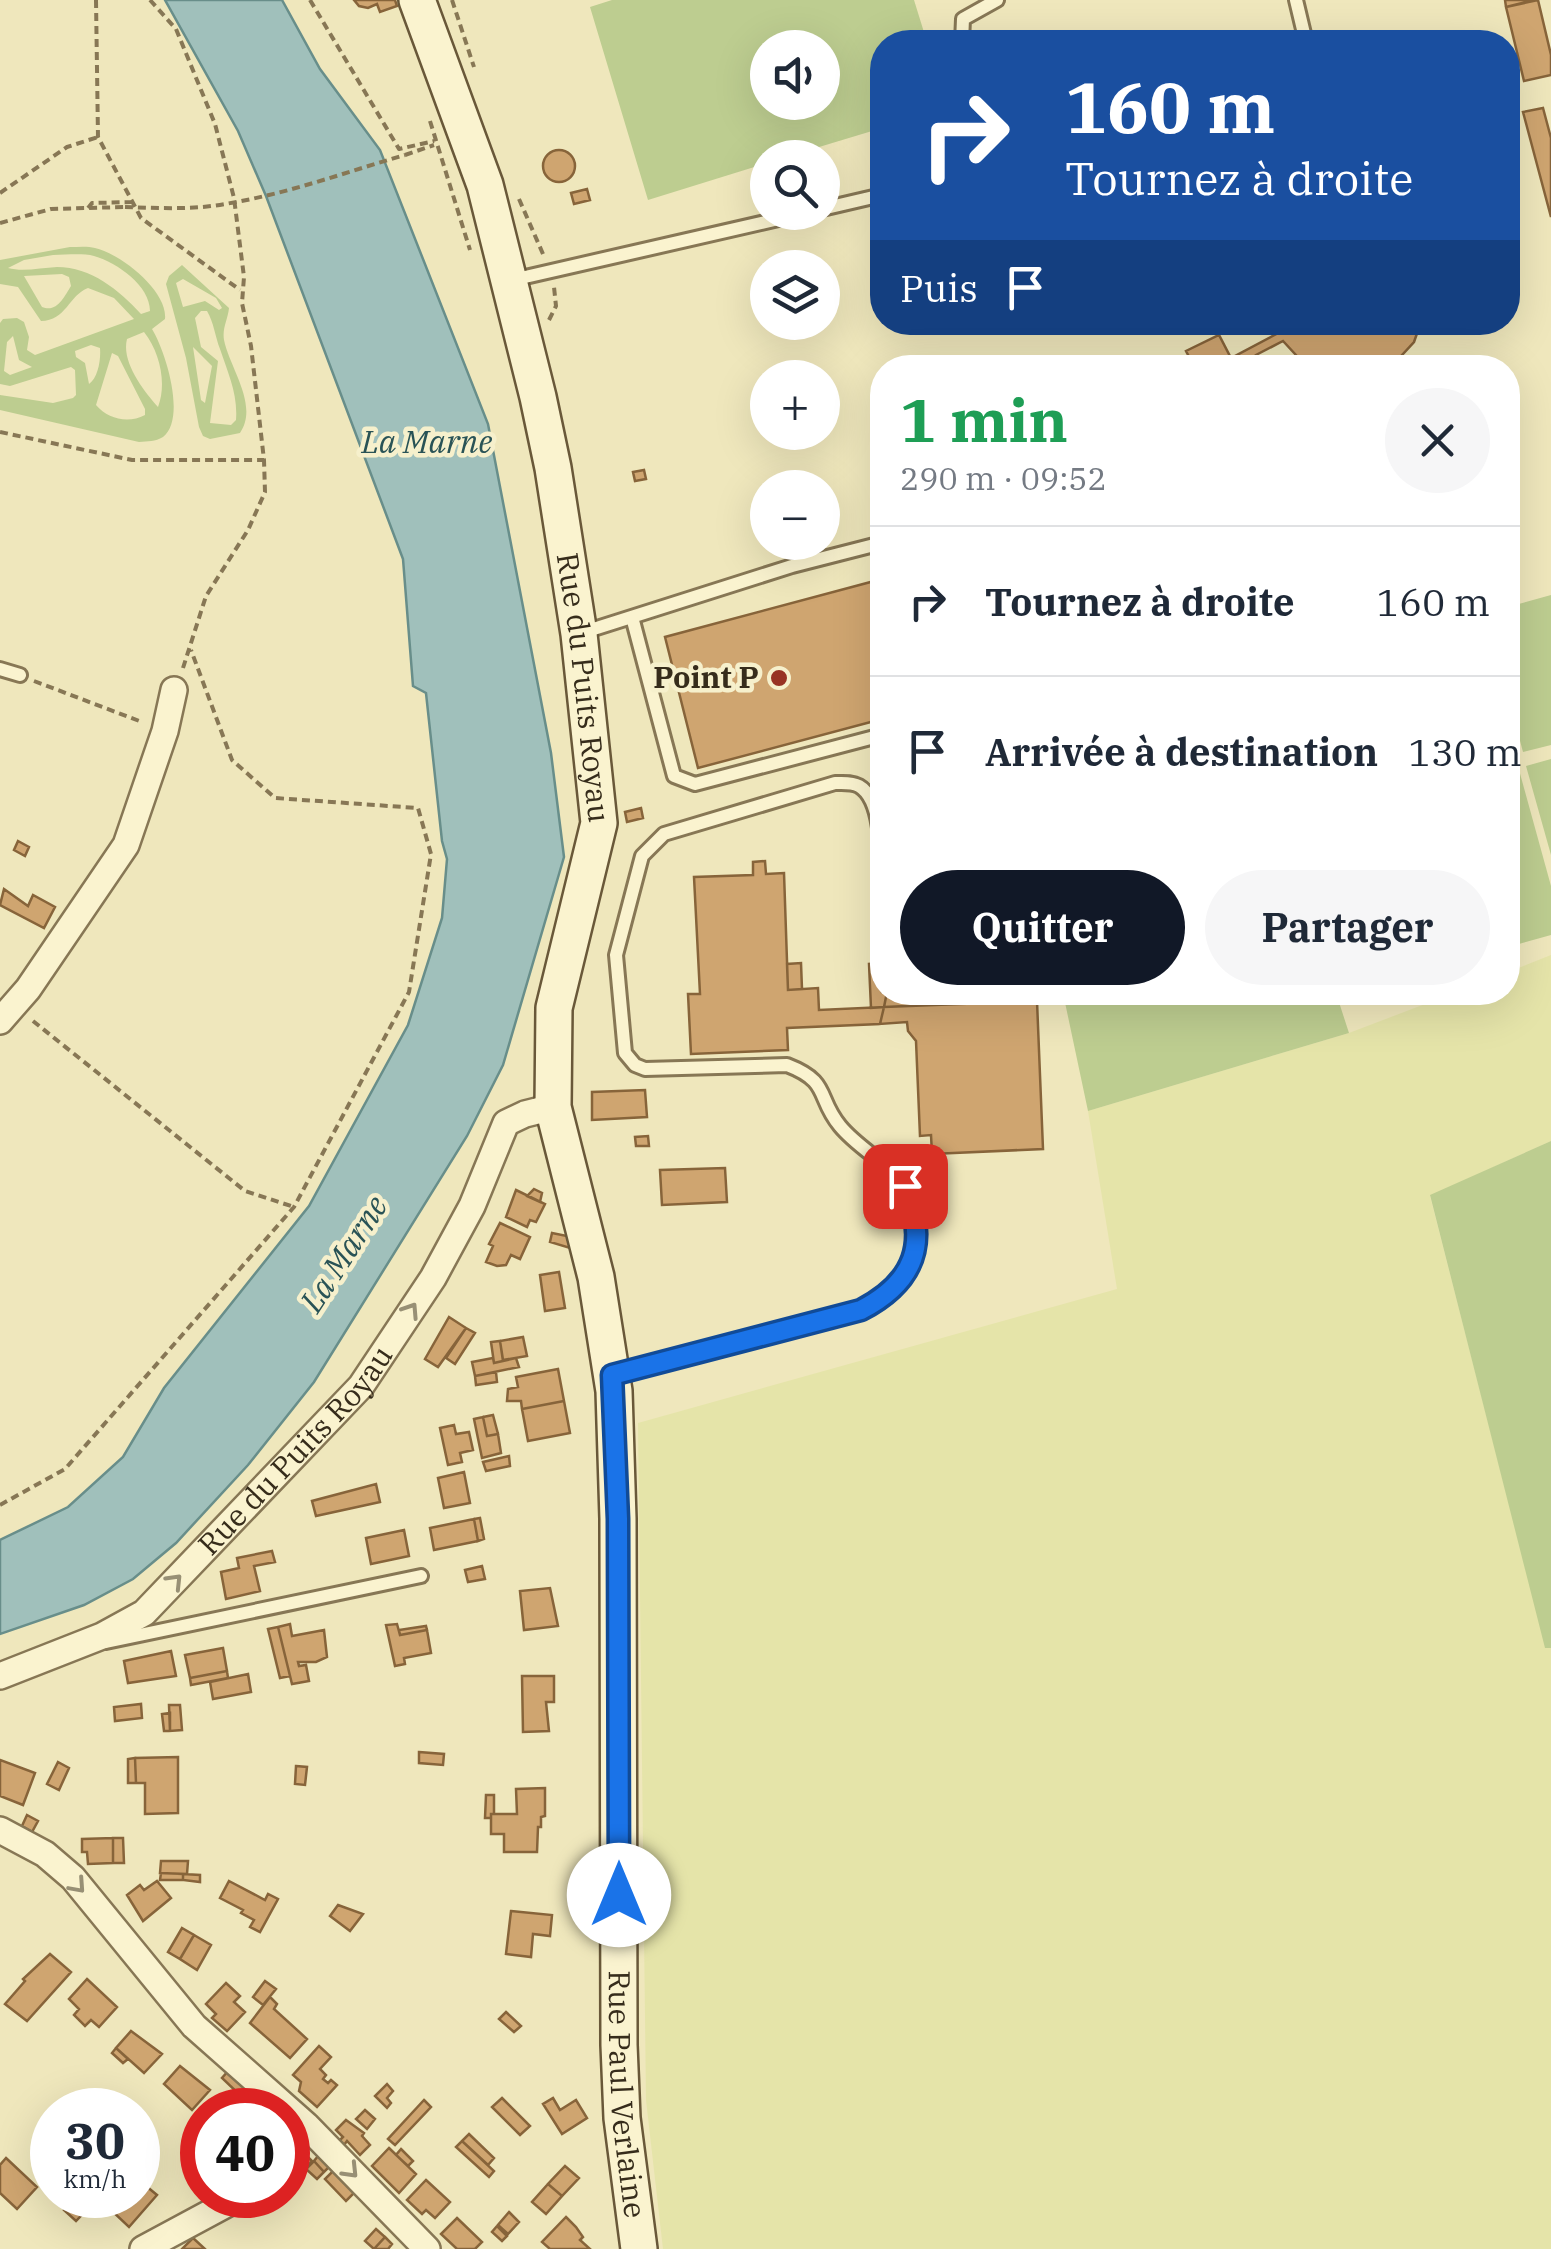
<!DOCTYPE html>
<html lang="fr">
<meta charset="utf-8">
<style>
:root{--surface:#fff;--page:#f6f6f7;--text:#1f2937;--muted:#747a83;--line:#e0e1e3;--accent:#111827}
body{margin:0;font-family:"IBM Plex Serif",serif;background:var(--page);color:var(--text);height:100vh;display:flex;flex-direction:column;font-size:38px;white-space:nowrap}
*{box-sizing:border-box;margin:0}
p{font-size:32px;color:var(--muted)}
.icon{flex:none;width:55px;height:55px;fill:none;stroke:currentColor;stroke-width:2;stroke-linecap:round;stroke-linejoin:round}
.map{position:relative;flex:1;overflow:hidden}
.panel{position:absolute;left:870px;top:355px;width:650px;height:650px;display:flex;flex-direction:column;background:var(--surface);border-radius:40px;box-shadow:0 10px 40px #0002}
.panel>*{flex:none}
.guide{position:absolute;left:870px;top:30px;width:650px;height:305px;border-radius:40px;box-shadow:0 10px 40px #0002;background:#1a4fa0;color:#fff;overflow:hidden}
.fabs{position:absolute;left:750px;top:30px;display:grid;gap:20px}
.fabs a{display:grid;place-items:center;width:90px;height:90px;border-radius:50%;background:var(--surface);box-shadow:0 10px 40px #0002;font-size:50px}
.speed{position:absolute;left:30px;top:2088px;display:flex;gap:20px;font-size:50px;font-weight:700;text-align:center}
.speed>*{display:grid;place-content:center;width:130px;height:130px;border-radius:50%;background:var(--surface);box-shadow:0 10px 40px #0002;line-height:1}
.speed small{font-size:25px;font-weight:400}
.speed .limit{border:15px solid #d22;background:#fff;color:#111}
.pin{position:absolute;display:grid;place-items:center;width:85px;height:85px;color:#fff;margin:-42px;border-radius:20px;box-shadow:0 5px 15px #0006}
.me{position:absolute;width:110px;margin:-55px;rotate:0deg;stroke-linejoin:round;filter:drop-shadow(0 0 8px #0008)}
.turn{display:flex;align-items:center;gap:35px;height:210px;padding:0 30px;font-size:45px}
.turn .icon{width:130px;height:130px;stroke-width:2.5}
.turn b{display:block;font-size:70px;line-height:85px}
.then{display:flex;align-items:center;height:95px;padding:0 30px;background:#0003;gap:20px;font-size:38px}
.round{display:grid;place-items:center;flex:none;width:105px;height:105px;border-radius:52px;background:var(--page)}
.headline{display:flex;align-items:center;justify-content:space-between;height:170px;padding:0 30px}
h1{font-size:60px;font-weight:700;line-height:75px;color:#1e9e55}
.cta{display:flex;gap:20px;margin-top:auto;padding:20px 30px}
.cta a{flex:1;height:115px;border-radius:60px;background:var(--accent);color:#fff;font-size:40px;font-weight:700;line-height:115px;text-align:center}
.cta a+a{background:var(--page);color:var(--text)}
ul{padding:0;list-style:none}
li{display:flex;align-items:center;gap:30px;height:150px;padding:0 30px;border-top:2px solid var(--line)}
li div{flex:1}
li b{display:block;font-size:38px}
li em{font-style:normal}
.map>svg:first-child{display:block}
</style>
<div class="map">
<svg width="1551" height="2249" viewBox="0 0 1551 2249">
<rect width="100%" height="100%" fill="#efe7bc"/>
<path fill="#e5e4a9" d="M1551 955V1141L1430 1196 1546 1648H1551V2249H663L646 2100 638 1423 1117 1289 1088 1111 1349 1033 1454 993 1508 992V972Z"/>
<path fill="#bdcd90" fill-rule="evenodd" d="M612 0H914L927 42H882V128L786 157 768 158 767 163 648 200 590 7ZM768 48H822V102H768Z
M70 247C78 247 88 246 95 248 121 254 168 291 165 319L152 329C165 350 187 418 163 437 155 442 148 441 139 442L0 410V395L53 403 73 398 76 395 75 370 71 367 10 386 0 384V323L3 319 17 318 24 322 29 337 27 350 35 355 134 319 114 298 88 288C69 295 66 321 41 321L18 287 0 284V260ZM53 255C66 255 82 253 94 256 118 263 150 286 150 311L141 314C119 290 91 267 57 267 41 268 22 272 8 268L24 260ZM62 274 69 277 71 286C64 297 57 313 42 307L24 276ZM144 332C160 352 167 384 158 407 144 391 121 362 127 339ZM13 336 19 360 32 367 10 375 4 371 7 342ZM91 345 100 348C101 360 98 378 89 384L85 363 76 357 75 351ZM112 353 118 356 145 409V415C128 424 108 419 96 405Z
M182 265 229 308C228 319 222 328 224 340 230 369 259 405 240 433L210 439 203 436 199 427 186 358 166 284 169 276ZM183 279 216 298 222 308 219 310 205 301 183 307 176 283ZM201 311H207C214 323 215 336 220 349 228 373 238 394 236 420L231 425 210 423 218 361 201 347 195 318ZM193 347 212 366 205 403 201 400Z
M1551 595V745L1523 752 1508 696V607Z
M1508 730 1551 886V935L1508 947Z
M1551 759V855L1526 766Z
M1063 993H1336L1349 1033 1088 1111Z
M1551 1141V1648H1545L1430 1195Z"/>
<path fill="#a0c0bb" stroke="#688e8a" stroke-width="2.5" d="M165 0H282L320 69 380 150 488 424 551 753 564 857 503 1065 467 1136 314 1382 248 1465 176 1543 133 1579 84 1605 0 1634V1540L68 1507 123 1457 164 1388 309 1206 408 1025 442 918 447 859 442 841 426 693 413 686 403 559 266 196 238 131Z"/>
<path fill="#cfa570" stroke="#87643a" stroke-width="2.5" d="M354 0H395L397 6 380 12 377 4 368 8 359 6Z
M1505 0H1534L1506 7Z
M1538 0 1551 55V75L1524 81 1506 7Z
M1543 108 1551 138V217L1523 112Z
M543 166a16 16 0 1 1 32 0a16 16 0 1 1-32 0Z
M1508 172 1515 203 1508 205Z
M587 189 590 200 574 204 571 193Z
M1278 322H1421L1414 342 1390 368H1308L1283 341 1256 355 1262 368H1195L1186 351 1219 335 1231 358 1282 331Z
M644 470 646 479 635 481 633 472Z
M882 579V719L698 768 665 637Z
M641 808 643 818 627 822 625 812Z
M18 841 29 847 25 856 14 850Z
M765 861 766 874 784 873 788 990 818 988 819 1010 884 1007 880 1024 787 1028 788 1050 691 1054 688 994H700L694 877 753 875V862Z
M4 889 28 906 33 895 55 907 44 928 0 905Z
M801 963 802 989 788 990 787 964Z
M882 963V992H887L884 1007 871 1008 869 964Z
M887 992H954V1004L884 1007Z
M1037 1001 1043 1149 932 1154 931 1135 920 1136 916 1041 908 1031 907 1022 880 1024 884 1007Z
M645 1090 647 1117 592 1120V1092Z
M648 1136 649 1146H636L635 1137Z
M725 1168 727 1202 662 1205 660 1170Z
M534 1189 542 1193 540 1202 527 1196Z
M516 1190 545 1204 536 1222 530 1220 527 1227 506 1217Z
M500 1223 530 1237 520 1259 511 1255 506 1265 497 1266 486 1262 493 1246 489 1244Z
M552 1233 567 1236 570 1248 550 1242Z
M559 1272 565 1308 545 1311 540 1275Z
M449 1317 466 1328 438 1367 425 1359Z
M466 1328 475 1333 455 1364 446 1358Z
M523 1337 527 1356 503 1360 500 1341Z
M500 1341 503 1361 494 1363 491 1342Z
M493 1358 494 1363 516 1358 519 1367 475 1376 472 1362Z
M558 1369 564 1401 522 1409 521 1401H507L508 1389 518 1387 516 1377Z
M496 1372 497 1382 476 1385 475 1376Z
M564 1401 570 1433 528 1441 522 1409Z
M493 1415 498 1434 487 1436 483 1417Z
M483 1417 487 1436 498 1434 501 1453 482 1458 474 1419Z
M454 1425 456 1434 469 1432 473 1450 460 1453 462 1462 448 1465 440 1428Z
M509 1456 510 1466 486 1471 483 1462Z
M464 1472 470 1503 444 1508 438 1478Z
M376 1484 380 1502 316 1516 312 1501Z
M480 1518 484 1539 478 1541 474 1519Z
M474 1519 478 1541 434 1550 430 1528Z
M404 1530 409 1556 371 1564 366 1538Z
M272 1551 275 1562 254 1566 260 1591 226 1599 221 1572 239 1568 237 1558Z
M482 1566 485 1579 468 1582 465 1570Z
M550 1588 558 1626 524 1630 520 1591Z
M290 1624 292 1636 324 1630 327 1657 316 1662H298L299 1666 306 1665 309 1681 292 1684 278 1627Z
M397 1624 400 1635 427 1630 431 1653 404 1658 405 1664 395 1666 386 1625Z
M426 1626 427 1630 400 1635 399 1630Z
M278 1627 290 1676 280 1678 268 1629Z
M223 1648 227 1671 190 1678 185 1655Z
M171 1651 176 1676 128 1683 124 1661Z
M227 1671 228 1678 191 1685 190 1678Z
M248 1674 251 1692 213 1699 210 1682Z
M522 1676H554V1702H546L549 1731 523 1732Z
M141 1704 142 1718 115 1721 114 1707Z
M169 1705H180L182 1730 170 1731Z
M170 1713V1731H164L162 1714Z
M419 1752 444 1754 443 1765 419 1763Z
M178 1757V1813L145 1814V1783H136L135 1758Z
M135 1758 136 1783H128V1759Z
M0 1760 35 1773 23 1805 0 1796Z
M58 1762 69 1768 59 1790 47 1784Z
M296 1766 307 1767 305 1785 295 1784Z
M545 1788V1816L541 1817V1827H538L537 1852H504V1834H491V1814H517L516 1789Z
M486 1795H494V1814H491V1818H485Z
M27 1815 38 1821 32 1832 22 1826Z
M113 1838H123L124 1863H113Z
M113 1838V1863L88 1864 87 1852H82V1839Z
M161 1861H188L187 1874 160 1873Z
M161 1873 183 1874V1880H160Z
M183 1874 200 1875V1882L183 1880Z
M157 1881 171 1898 143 1921 127 1895 140 1885 144 1890Z
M229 1881 265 1900 268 1894 278 1899 260 1932 250 1927 254 1920 241 1913 243 1910 220 1898Z
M338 1905 363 1914 350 1931 330 1916Z
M511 1911 552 1915 550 1936 533 1934 531 1957 506 1954Z
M182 1928 194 1935 180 1959 168 1952Z
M194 1935 211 1945 197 1970 180 1959Z
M50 1954 71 1972 27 2021 5 2004 25 1981 23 1979Z
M87 1979 117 2007 99 2027 91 2020 85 2026 74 2015 79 2009 69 1999Z
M265 1981 276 1989 263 2005 253 1997Z
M226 1983 240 1996 234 2002 245 2012 227 2031 212 2018 216 2014 206 2004Z
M270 1997 277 2004 274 2009 307 2039 290 2058 250 2023Z
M506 2012 521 2026 514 2032 499 2019Z
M131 2031 162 2054 144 2073 116 2048Z
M319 2046 331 2057 320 2069 326 2075 323 2079 328 2083 331 2080 337 2085 317 2107 299 2091 301 2082 293 2075Z
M116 2048 128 2059 123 2063 112 2053Z
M180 2066 210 2090 192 2110 164 2084Z
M229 2070 252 2091 244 2099 222 2078Z
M387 2084 393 2091 387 2098 391 2103 387 2108 375 2096Z
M502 2098 530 2126 520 2135 492 2107Z
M553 2098 560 2110 576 2100 587 2118 562 2134 543 2104Z
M247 2099 259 2110H237Z
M424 2100 431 2107 395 2145 388 2139Z
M365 2110 375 2119 367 2129 356 2119Z
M346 2120 364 2133 362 2136 370 2145 360 2155 347 2141 344 2145 339 2141 343 2137 336 2130Z
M469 2134 494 2158 488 2165 462 2141Z
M288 2137 312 2161 288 2187Z
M462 2141 494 2171 489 2177 456 2147Z
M202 2148V2179L187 2165Z
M389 2148 416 2174 399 2193 372 2166Z
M401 2149 413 2161 408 2166 396 2155Z
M318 2156 329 2167 324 2172 314 2161Z
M6 2158 37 2187 17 2209 0 2193V2165Z
M314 2161 324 2172 317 2179 306 2169Z
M565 2166 579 2178 562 2196 548 2184Z
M333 2171 354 2193 346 2201 325 2179Z
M426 2180 450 2202 435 2218 426 2210 422 2214 407 2200Z
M140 2181 157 2195 129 2227 112 2211 127 2195H138Z
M548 2184 562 2196 546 2214 532 2202Z
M58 2195H90L96 2200 76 2221 64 2210 66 2207 56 2198Z
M509 2212 519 2222 508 2234 498 2225Z
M566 2217 576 2227 583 2237 580 2240 590 2249H550L542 2242Z
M457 2218 482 2242 475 2249H457L441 2234Z
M497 2226 507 2236 502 2241 492 2232Z
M376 2229 385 2237 374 2249 365 2241Z
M385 2237 392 2244 388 2249H374Z
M193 2238 205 2249H182Z"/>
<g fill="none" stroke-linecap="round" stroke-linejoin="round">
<g stroke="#877755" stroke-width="18">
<path id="lane" d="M1296 0 1306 42
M962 42 963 19 997 0
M822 209 882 195
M512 280 809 212
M632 617 674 776 695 784 882 735
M581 633 792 566 882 543
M0 669 20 675
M614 1375 861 1310C877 1302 893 1293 904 1278 922 1253 921 1208 903 1183 885 1161 858 1148 840 1126 816 1097 831 1082 787 1065L645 1069 635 1065 625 1053 616 955 642 856 664 834 835 783C843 783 852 782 859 786 885 801 881 866 882 893
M106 1642 421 1576"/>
</g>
<g stroke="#877755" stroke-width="30">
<g id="street">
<path d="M0 1021 28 989 126 845 165 731 174 690"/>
<path id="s1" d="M0 1676 102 1636 144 1613 361 1386 433 1278 472 1206 506 1123 525 1114 553 1107"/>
<path d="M0 1830 45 1854 73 1878 194 2026 306 2125 427 2249"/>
<path d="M143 2249 236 2199"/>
</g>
</g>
<g stroke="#695839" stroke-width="40">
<g id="secondary">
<path id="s2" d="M417 0 485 185 538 397 553 468 579 634 599 823 554 1008 553 1107 596 1277 614 1391 618 1519 619 2045 622 2118 639 2249"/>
</g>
</g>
<path stroke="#877755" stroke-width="4" stroke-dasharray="8 5" stroke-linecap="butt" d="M96 0 98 137 141 218 240 290
M150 0 176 29 215 124 234 198 244 277 242 303 251 346 264 460 265 492 248 530 206 596 183 668
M310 0 399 149 434 141
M452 0 474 67
M430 121 470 250
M405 155 434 145
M0 193 67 147 98 137
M519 199 543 254
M88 208 92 203 131 202
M0 223 51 209 125 207
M549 320 556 306 554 287
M0 432 132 460H264
M34 681 142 722
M33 1021 245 1191 291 1206
M0 1505 65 1469 294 1207 409 992 431 854 418 808 275 798 232 760 191 650"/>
<use href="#lane" stroke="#faf3cf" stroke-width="12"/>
<use href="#street" stroke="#faf3cf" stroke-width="25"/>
<use href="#secondary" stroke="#faf3cf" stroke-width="35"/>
<path stroke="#877755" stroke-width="4" stroke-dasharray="8 5" stroke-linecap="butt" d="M125 207C158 208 192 210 225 204 287 194 346 172 405 155"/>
</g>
<defs><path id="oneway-chevron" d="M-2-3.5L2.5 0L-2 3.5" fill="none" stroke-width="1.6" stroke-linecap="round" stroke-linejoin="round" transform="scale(2.5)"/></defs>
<g stroke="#989075">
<use href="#oneway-chevron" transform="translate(411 1310) rotate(-57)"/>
<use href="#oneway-chevron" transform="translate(175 1581) rotate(-46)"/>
<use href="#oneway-chevron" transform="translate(78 1886) rotate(48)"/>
<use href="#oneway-chevron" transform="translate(351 2171) rotate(46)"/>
</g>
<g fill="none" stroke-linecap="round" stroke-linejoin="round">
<g stroke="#114b97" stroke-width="25">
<path id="route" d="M619 1895 618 1519 612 1375 861 1310C915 1282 929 1243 905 1186"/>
</g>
<use href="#route" stroke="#1a73e8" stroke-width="18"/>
</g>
<circle fill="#983323" stroke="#f6f0cc" stroke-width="4" cx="779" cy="678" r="10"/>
<g text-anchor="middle" stroke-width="9" stroke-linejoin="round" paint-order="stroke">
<g font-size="30" font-weight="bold" fill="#362c1b" stroke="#f6f0cc" text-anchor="end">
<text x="759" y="688">Point P</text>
</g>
<g font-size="30" fill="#362c1b" stroke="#f6f0cc">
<text dy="10" stroke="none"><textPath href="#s2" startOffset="710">Rue du Puits Royau</textPath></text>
<text dy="10" stroke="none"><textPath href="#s1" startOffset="380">Rue du Puits Royau</textPath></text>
<text dy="10" stroke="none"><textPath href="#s2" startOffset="2130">Rue Paul Verlaine</textPath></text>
</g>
<g font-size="32" font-style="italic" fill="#295356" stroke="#f6f0cc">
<text x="427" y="453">La Marne</text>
<text transform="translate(344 1254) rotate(-57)" y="11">La Marne</text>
</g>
</g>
</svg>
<div class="fabs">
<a><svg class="icon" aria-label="sound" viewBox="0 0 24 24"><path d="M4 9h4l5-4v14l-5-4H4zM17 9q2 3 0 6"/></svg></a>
<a><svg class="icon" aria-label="search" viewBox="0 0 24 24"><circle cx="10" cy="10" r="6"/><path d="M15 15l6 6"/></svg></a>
<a><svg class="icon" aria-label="layers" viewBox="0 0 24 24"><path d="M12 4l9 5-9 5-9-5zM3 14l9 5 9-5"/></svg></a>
<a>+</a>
<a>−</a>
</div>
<div class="speed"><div>30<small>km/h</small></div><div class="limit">40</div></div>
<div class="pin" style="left:905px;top:1186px;background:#d93025"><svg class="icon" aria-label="arrive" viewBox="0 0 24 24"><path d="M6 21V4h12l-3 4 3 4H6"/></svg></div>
<svg class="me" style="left:619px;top:1895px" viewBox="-20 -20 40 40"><circle r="19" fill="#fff"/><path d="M0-13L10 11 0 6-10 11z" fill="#1a73e8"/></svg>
<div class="guide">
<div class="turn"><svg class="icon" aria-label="right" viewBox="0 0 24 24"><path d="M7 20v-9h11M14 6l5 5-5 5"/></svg><div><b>160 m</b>Tournez à droite</div></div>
<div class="then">Puis<svg class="icon" aria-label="arrive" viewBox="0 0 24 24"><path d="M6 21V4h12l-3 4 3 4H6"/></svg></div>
</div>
<section class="panel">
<div class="headline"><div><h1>1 min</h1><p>290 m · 09:52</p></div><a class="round"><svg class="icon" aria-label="close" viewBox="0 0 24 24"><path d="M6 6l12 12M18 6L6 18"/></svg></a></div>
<ul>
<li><svg class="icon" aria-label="right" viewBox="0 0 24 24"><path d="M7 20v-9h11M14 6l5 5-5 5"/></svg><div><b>Tournez à droite</b></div><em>160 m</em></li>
<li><svg class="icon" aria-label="arrive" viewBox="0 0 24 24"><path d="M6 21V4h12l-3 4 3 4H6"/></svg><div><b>Arrivée à destination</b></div><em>130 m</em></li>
</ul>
<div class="cta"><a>Quitter</a><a>Partager</a></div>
</section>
</div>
